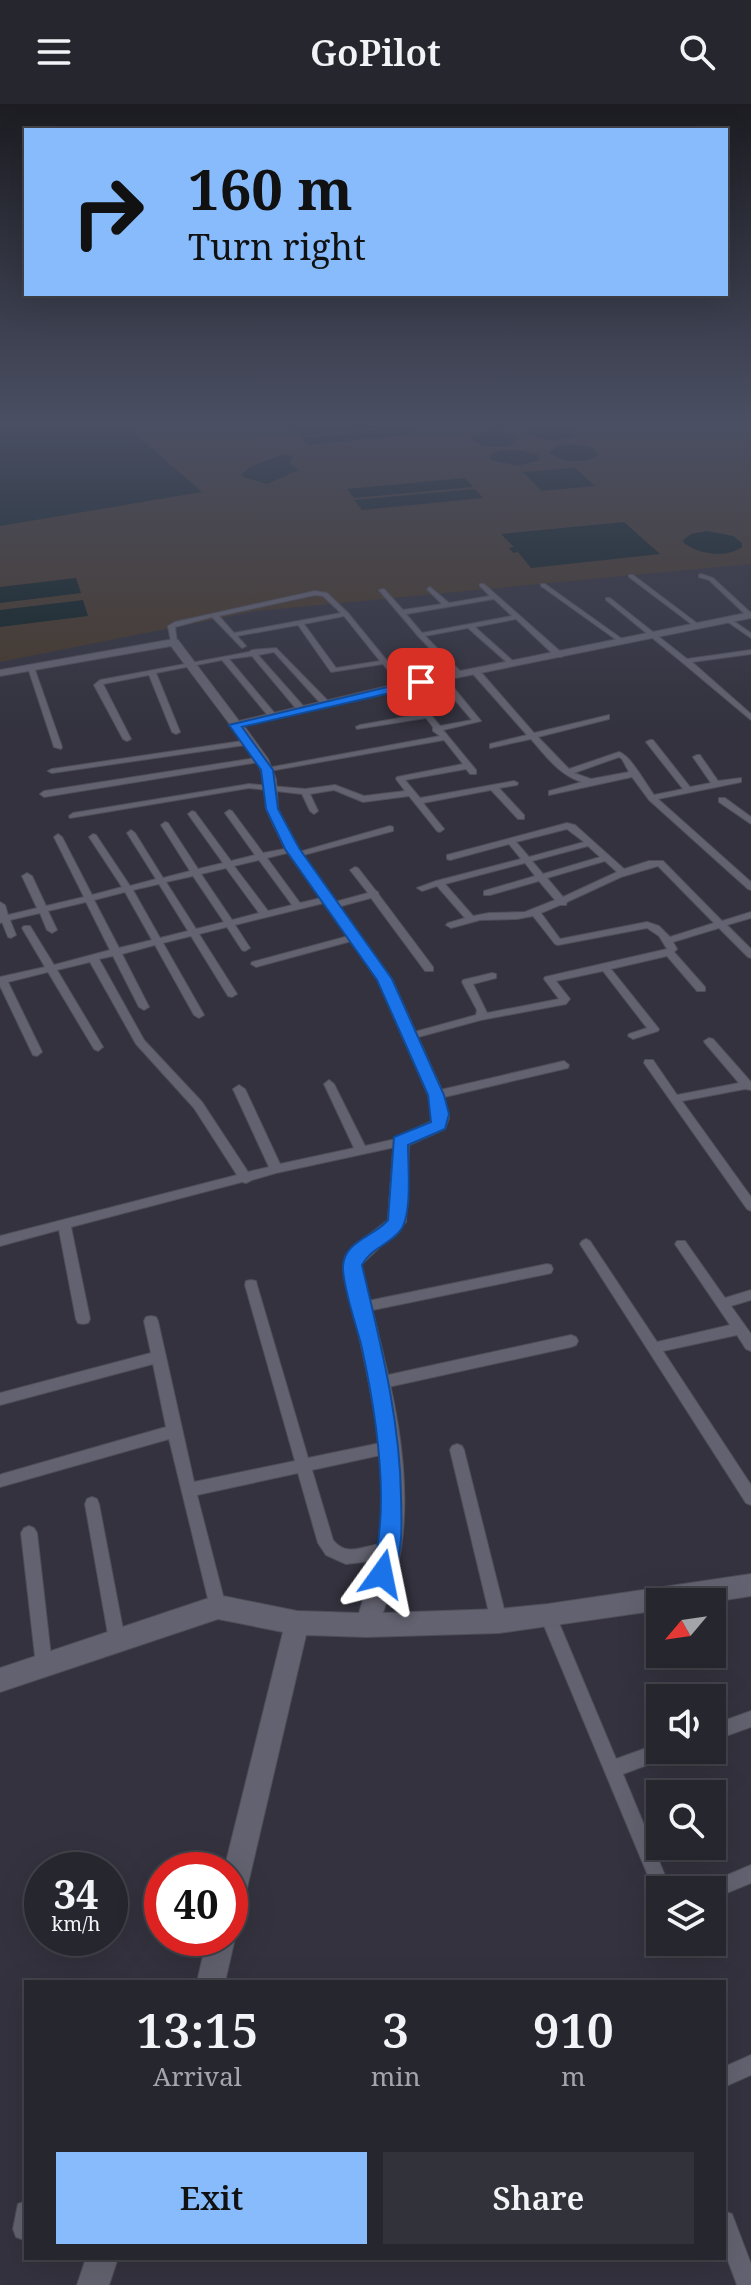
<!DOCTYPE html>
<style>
:root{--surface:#26262e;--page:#32323a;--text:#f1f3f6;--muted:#a4a5aa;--line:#42434a;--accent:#87bbfb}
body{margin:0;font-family:"Noto Serif",serif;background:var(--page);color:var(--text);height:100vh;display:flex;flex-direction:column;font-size:30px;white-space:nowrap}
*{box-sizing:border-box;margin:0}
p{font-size:26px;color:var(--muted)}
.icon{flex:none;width:44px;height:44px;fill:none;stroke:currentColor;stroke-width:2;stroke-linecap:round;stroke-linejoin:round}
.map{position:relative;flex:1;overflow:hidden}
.sheet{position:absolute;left:24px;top:1876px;width:702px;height:280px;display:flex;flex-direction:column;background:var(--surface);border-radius:0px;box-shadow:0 8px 32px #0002,0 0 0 2px var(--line)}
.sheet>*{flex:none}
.banner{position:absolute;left:24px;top:24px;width:704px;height:168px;border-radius:0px;box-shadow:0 8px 32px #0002,0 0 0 2px var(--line);background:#87bbfb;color:#111;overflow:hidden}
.needle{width:52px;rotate:241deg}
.tools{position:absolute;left:646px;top:1484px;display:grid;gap:16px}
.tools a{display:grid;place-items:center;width:80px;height:80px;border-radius:0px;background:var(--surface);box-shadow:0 8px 32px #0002,0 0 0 2px var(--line);font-size:40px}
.speed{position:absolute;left:24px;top:1748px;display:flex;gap:16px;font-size:40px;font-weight:700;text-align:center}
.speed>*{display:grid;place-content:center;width:104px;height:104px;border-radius:50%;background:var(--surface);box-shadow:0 8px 32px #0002,0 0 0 2px var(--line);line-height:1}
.speed small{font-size:20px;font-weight:400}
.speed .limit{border:12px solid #d22;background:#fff;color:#111}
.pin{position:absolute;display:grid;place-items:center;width:68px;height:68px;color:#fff;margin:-34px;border-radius:16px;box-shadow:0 4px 12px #0006}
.me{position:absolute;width:88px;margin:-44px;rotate:12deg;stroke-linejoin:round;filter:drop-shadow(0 0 6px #0008)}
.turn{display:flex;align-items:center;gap:28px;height:168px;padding:0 32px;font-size:36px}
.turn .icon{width:104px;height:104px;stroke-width:2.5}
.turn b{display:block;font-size:56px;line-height:68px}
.eta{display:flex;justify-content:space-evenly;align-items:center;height:136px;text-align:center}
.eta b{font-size:48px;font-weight:600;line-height:56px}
.action{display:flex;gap:16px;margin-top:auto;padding:16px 32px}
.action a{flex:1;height:92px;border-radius:0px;background:var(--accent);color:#111;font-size:32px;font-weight:600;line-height:92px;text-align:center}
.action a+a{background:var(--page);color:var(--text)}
header{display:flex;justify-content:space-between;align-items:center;height:104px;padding:0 32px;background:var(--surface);font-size:36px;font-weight:600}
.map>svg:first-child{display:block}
</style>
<header><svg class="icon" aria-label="menu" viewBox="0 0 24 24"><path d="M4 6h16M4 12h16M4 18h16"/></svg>GoPilot<svg class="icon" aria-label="search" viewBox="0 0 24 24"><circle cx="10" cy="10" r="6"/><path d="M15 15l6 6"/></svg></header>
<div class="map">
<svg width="751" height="2181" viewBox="0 0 751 2181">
<rect width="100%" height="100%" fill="#33323e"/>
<path fill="#46382a" d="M0 321H751V460L256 507 0 558Z"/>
<path fill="#102223" d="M0 321H125L202 388 0 422Z
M330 321H405L300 332 293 324Z
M548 322 570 325 576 332 553 337 528 331 529 326Z
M407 323 415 330 309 341 301 334Z
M493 327 508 328 519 335C507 346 484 345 471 335L474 330Z
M574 340 593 344 599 351C584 360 563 359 549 349L558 342Z
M501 346H518L537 350 540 356 518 362 491 356V350Z
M284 350 292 352 290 360 299 366 267 380 243 373 242 370 250 363Z
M575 364 595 382 542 387 523 368Z
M465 374 473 383 354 394 347 385Z
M475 385 483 394 362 406 354 396Z
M624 418 660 450 531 464 518 448 513 449 509 444 514 443 501 430Z
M707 427 733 432 742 439V443C726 454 700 451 684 439L683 436 691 430Z
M76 474 81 489 0 499V483Z
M83 496 88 512 0 523V506Z"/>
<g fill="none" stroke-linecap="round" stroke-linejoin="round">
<g stroke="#4f4e58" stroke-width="2">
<path id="street" d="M701 470 713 474 751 509V513L747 512 709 476 699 473V471Z
M629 471H633L698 520V522H694L629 473Z
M480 480H484L562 549V553H556L516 515 475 523 514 558V562H511L468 524 425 532 464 571 457 573 418 532 379 486 384 485 403 506 442 500 427 485 430 483 449 499 490 492 480 482ZM494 495 512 512 422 529 406 510Z
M541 480H545L622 535V537H618L541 482Z
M315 487 327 489 348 509 440 622 472 616 438 576V572H444L481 617 443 626 476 666V670H470L466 665 405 676 420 694 514 677 518 679 517 681 499 684 524 711V715H518L491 686 423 699 444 725 440 728 437 727 409 692 363 698 334 686 310 690 318 707 314 710 310 707 302 690 249 684 70 714 69 712 73 709 249 680 305 685 335 681 364 692 405 687 396 675 397 673 463 660 444 636 264 668V664H267L440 632 433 627V623L426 614 357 625 356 623 360 621 422 610 383 560 331 568 298 521 237 532 246 542 242 544 212 513 175 523 177 538 174 540 171 538 168 522 175 518ZM315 491 323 492 341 509 234 529 219 512ZM344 512 380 557 336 564 304 520Z
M606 494H610L687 555 751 546V550L692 558 751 610V616L683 559 606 496Z
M725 514H729L751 529V534L725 516Z
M276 544 329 598V602H323L274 548 258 551 305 604V608H299L252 552 229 555 277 612 270 614 222 556 156 569 180 628 176 630 172 628 149 571 103 580 131 635 127 637 123 635 94 581 100 576 249 548 252 546Z
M27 561 34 563 62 643 61 645 54 643Z
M473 566H479L534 629 609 611V615L538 633 569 665 619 648C631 652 645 679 654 691L683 685 646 638 650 636H653L690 683 711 679 693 653 697 651H700L718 677 741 674V678L658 695 751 778V786L748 785 649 696 632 673 549 691V687L582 678C560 672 545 651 531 635L490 644V640L527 631 473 570ZM619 653 622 655 629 668 591 675 574 669Z
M249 636H252V640L52 669 48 667 52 665Z
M262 653 266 655 265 657 44 693 40 690 44 687Z
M719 694H725L751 713V720L719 698Z
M229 706 232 707 263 749 295 743V747L267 754 300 799 329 792 334 795 332 797 235 821 250 844 245 847 242 846 227 823 199 830 237 890 232 893 228 892 191 832 163 839 204 911 199 914 194 911 155 841 122 850 149 903 144 906 139 903 113 852 99 855 144 936 202 998 248 1068 269 1063 233 985 239 981 245 985 280 1060 354 1044 324 980 329 976 334 980 365 1042 400 1034 406 1038 400 1042 276 1069 252 1076 246 1079 242 1078 71 1123 90 1215 88 1219 83 1220 78 1219 76 1215 59 1126 0 1142V1132L237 1071 194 1004 136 940 90 858 57 866 103 943 98 947 94 945 48 868 8 878 42 948 37 952 33 951 0 882V873L45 863 22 824 24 822H30L54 861 110 846 86 798 48 807 57 826 52 829 47 826 40 809 10 816 16 831 11 834 8 833 2 818 0 819V798L5 801 8 811 37 804 22 772 27 769 32 772 46 802 84 793 54 733 58 730 62 733 92 791 122 783 89 733 93 730 96 731 130 782 156 775 127 729 131 726 135 729 163 774 190 767 161 721 165 718 168 719 198 765 223 759 188 710 192 707 195 708 231 757 255 751 225 709ZM259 756 292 801 268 807 234 762ZM226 764 259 809 232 816 201 770ZM193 772 224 818 196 825 166 778ZM159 780 188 827 160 834 133 786ZM125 788 152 836 119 844 94 796Z
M567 719 575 721 624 765 649 757H663L722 817 751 808V814L727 821 751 845V854L748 853 719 824 673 838 677 845 674 848 705 883V887H697L667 852 611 865 659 925 658 927 633 935 628 932 629 930 647 924 603 867 556 877 570 895 566 900 481 916 411 935 407 934 406 932 407 930 476 911 477 906 462 878 463 876 492 869 496 870V874L473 880 487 909 559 895 544 875 545 873 667 845 659 832 647 824 558 841 555 840 533 812 517 815 480 816 451 824 446 821 448 819 465 814 437 782 422 787 417 784 436 777 521 755 509 740 450 756 447 755V751ZM567 725 584 738 529 753 516 738ZM588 742 600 753 543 770 532 757ZM605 757 617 768 563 793 547 774ZM525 759 535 772 484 787V791H490L539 777 555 796 525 808 489 809 473 812 445 780ZM658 762 714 819 670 833 659 822 647 818 560 835 541 809 560 801H566L567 798 621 773Z
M390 722 393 723V727L296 753 292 750Z
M355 763 358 764 376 787 378 788 379 791 433 863V867H425L371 794 334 804 331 803V799L368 789 350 766Z
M356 830 361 833 359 835 256 863 251 860 252 858Z
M709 934 713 935 751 978V986L745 985 682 997 751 1093V1107L747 1105 644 959 645 956H653L677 991 739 979 705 939 704 937Z
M564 957 569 961 568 964 436 995 430 991 436 987Z
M586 1135 590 1137 657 1238 730 1221 677 1143 675 1140 677 1137H685L725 1194 751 1186V1196L731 1202 751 1230V1247L746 1245 737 1231 663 1247 751 1381V1401L746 1399 582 1143 580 1140 582 1137Z
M547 1160 551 1161 553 1165 551 1169 547 1170 363 1208 358 1207 356 1203 358 1199 363 1198Z
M251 1176 256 1177 257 1181 308 1354 390 1337 395 1339 397 1343 395 1347 390 1349 312 1366 333 1436C350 1458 374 1434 395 1440L398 1445 395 1450 390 1452 364 1458 346 1460 326 1451 318 1439 298 1369 197 1391 226 1503 224 1508 218 1511 212 1508 210 1503 169 1335 0 1383V1371L2 1370 166 1323 153 1260 0 1301V1289L151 1249 144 1217 146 1213 151 1212 156 1213 158 1217 194 1378 295 1357 245 1181 246 1177Z
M571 1231 576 1233 578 1237 576 1241 571 1243 379 1285 374 1283 372 1279 374 1275 379 1273Z
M457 1340 462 1342 464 1346 507 1517 505 1523 499 1525 493 1523 491 1517 450 1346 452 1342Z
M92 1393 97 1395 99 1400 125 1536 123 1542 117 1544 111 1542 109 1536 85 1400 87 1395Z
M29 1422 34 1424 37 1429 52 1561 50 1567 44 1569 38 1567 36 1561 21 1429 24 1424Z
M548 1504 554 1507 616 1655 660 1639V1646H674L671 1652 623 1670 666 1774 673 1780 676 1786H660V1792L654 1786 540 1512 542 1507Z
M751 1607V1623L712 1637V1621Z
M751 1761V1779L712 1795V1786H703L706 1780Z
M751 1951V1971L724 1983V1963Z
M26 2097V2135L24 2136 16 2133 13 2125 18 2100Z
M724 2107 732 2110 751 2160V2181H737L724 2146Z"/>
</g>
<g stroke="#4f4e58" stroke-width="2">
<path id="secondary" d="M751 508V514L401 585 244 622 268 655 276 675 278 705 298 745 392 875 444 991 449 1014 445 1025 409 1041 406 1118 361 1161C383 1252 415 1350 401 1444 398 1466 389 1488 383 1509L499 1505 548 1500 751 1470V1492L712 1498H660V1506L499 1529 367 1533 306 1531 244 1797 240 1807 230 1811V1766H224L283 1528 218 1515 0 1588V1564L218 1491 297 1507 359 1509C365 1488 375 1466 379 1445 393 1355 362 1249 343 1161L354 1142 388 1116 394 1034 432 1017 433 1014 428 991 377 875 285 745 266 705 264 675 256 655 171 542 0 572V566L174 535 178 536 239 617 401 579Z
M230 1824 235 1834 225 1878H197L207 1834H230Z
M86 2154H118L109 2181H77Z"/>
</g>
<use href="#street" fill="#636270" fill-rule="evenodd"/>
<use href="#secondary" fill="#636270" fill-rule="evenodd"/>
</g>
<linearGradient id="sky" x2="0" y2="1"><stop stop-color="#1c1c22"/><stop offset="0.51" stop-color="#4a4f63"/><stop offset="1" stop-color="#4a4f63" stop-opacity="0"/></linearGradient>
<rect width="751" height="626" fill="url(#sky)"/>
<path fill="#1a73e8" stroke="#114b97" stroke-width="2" d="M421 575 427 578 425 581 242 623 273 666 278 705 299 744 392 875 444 991 449 1010 445 1025 408 1041C408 1062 413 1114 399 1128 387 1142 371 1144 362 1161 380 1238 400 1314 401 1393 402 1423 403 1450 391 1478L382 1481 374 1478 371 1470C392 1404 376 1308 361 1240 356 1221 342 1180 343 1162 344 1137 375 1132 388 1116L394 1033 431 1018 428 991 377 876 285 745 266 705 261 666 229 621Z"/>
</svg>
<div class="tools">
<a><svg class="needle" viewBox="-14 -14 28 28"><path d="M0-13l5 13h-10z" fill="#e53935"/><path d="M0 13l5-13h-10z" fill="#a4a5aa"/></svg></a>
<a><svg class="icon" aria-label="sound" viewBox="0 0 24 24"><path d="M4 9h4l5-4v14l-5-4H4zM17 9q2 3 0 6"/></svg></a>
<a><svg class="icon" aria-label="search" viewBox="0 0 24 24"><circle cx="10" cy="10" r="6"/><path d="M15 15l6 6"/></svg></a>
<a><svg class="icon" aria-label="layers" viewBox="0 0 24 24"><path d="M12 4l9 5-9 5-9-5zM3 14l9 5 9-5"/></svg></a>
</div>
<div class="speed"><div>34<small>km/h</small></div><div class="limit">40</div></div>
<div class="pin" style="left:421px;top:578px;background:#d93025"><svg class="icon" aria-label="arrive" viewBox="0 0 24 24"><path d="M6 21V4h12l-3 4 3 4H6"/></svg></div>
<svg class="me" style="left:382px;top:1470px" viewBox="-20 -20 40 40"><path d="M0-17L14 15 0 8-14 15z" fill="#1a73e8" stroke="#fff" stroke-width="4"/></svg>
<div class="banner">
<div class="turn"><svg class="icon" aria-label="right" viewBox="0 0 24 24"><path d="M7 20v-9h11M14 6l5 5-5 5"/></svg><div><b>160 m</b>Turn right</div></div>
</div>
<section class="sheet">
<div class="eta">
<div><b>13:15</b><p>Arrival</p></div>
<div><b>3</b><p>min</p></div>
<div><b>910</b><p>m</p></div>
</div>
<div class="action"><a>Exit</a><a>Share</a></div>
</section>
</div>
